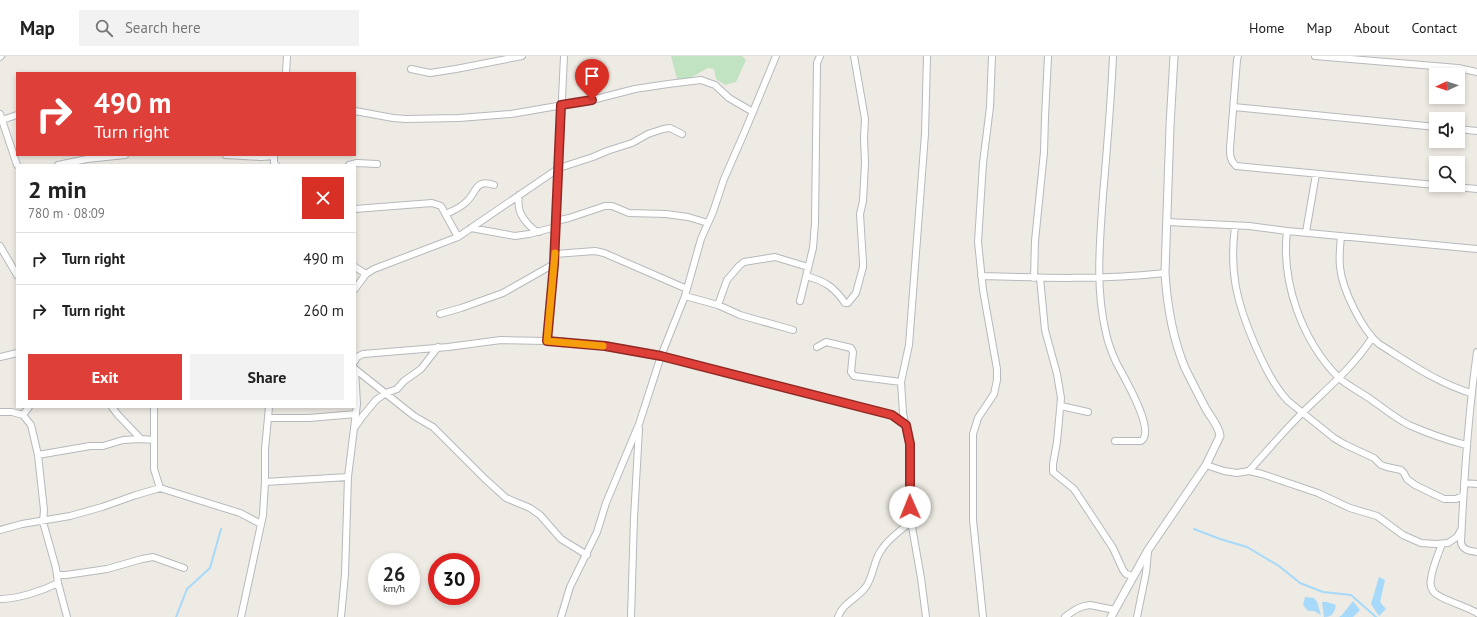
<!DOCTYPE html>
<meta charset="utf-8">
<style>
:root{--surface:#fff;--page:#f2f2f2;--text:#222;--muted:#767676;--line:#e0e0e0;--accent:#de3f38}
body{margin:0;font-family:"PT Sans",sans-serif;background:var(--page);color:var(--text);height:100vh;display:flex;flex-direction:column;font-size:15px;white-space:nowrap}
*{box-sizing:border-box;margin:0}
p{font-size:13px;color:var(--muted)}
.icon{flex:none;width:22px;height:22px;fill:none;stroke:currentColor;stroke-width:2;stroke-linecap:round;stroke-linejoin:round}
.map{position:relative;flex:1;overflow:hidden}
.panel{position:absolute;left:16px;top:108px;width:340px;height:244px;display:flex;flex-direction:column;background:var(--surface);border-radius:0px;box-shadow:0 2px 6px #0003}
.panel>*{flex:none}
.top-card{position:absolute;left:16px;top:16px;width:340px;height:84px;border-radius:0px;box-shadow:0 2px 6px #0003;background:#de3f38;color:#fff;overflow:hidden}
.needle{width:26px;rotate:266deg}
.controls{position:absolute;left:1429px;top:12px;display:grid;gap:8px}
.controls a{display:grid;place-items:center;width:36px;height:36px;border-radius:0px;background:var(--surface);box-shadow:0 2px 6px #0003;font-size:20px}
.speed{position:absolute;left:368px;top:497px;display:flex;gap:8px;font-size:20px;font-weight:700;text-align:center}
.speed>*{display:grid;place-content:center;width:52px;height:52px;border-radius:50%;background:var(--surface);box-shadow:0 2px 6px #0003;line-height:1}
.speed small{font-size:10px;font-weight:400}
.speed .limit{border:6px solid #d22;background:#fff;color:#111}
.pin{position:absolute;display:grid;place-items:center;width:34px;height:34px;color:#fff;margin:-41px -17px;border-radius:50% 50% 50% 0;rotate:-45deg;box-shadow:0 0 4px #0007}
.pin .icon{rotate:45deg}
.me{position:absolute;width:44px;margin:-22px;rotate:359deg;stroke-linejoin:round;filter:drop-shadow(0 0 3px #0008)}
.turn{display:flex;align-items:center;gap:14px;height:84px;padding:0 12px;font-size:18px}
.turn .icon{width:52px;height:52px;stroke-width:2.5}
.turn b{display:block;font-size:28px;line-height:34px}
.round{display:grid;place-items:center;flex:none;width:42px;height:42px;border-radius:0px;background:var(--page)}
.overview{display:flex;align-items:center;justify-content:space-between;height:68px;padding:0 12px}
h1{font-size:24px;font-weight:800;line-height:30px}
.button{display:flex;gap:8px;margin-top:auto;padding:8px 12px}
.button a{flex:1;height:46px;border-radius:0px;background:var(--accent);color:#fff;font-size:16px;font-weight:800;line-height:46px;text-align:center}
.button a+a{background:var(--page);color:var(--text)}
ul{padding:0;list-style:none}
li{display:flex;align-items:center;gap:12px;height:52px;padding:0 12px;border-top:1px solid var(--line)}
li div{flex:1}
li b{display:block;font-size:15px}
li em{font-style:normal}
header{display:flex;align-items:center;gap:24px;box-sizing:border-box;height:56px;padding:0 20px;background:var(--surface);border-bottom:1px solid var(--line)}
header strong{font-size:19px}
nav{display:flex;gap:22px;margin-inline-start:auto;font-size:14px}
.search{width:280px;height:36px;background:var(--page);display:flex;align-items:center;gap:10px;box-sizing:border-box;padding:0 14px;border-radius:0px;color:var(--muted);font-size:15px}
.map>svg:first-child{display:block}
</style>
<header>
<strong>Map</strong>
<div class="search"><svg class="icon" aria-label="search" viewBox="0 0 24 24"><circle cx="10" cy="10" r="6"/><path d="M15 15l6 6"/></svg>Search here</div>
<nav><a>Home</a><a>Map</a><a>About</a><a>Contact</a></nav>
</header>
<div class="map">
<svg width="1477" height="561" viewBox="0 0 1477 561">
<rect width="100%" height="100%" fill="#edebe3"/>
<path fill="#c2e3c1" d="M671 0H742L746 4 736 26 725 29 716 23 714 13 708 12 690 22 677 23Z"/>
<path fill="#a7d9fa" d="M1379 521 1385 524 1380 546 1386 553 1379 560 1371 548Z
M1305 541 1314 542 1317 546 1321 559 1314 555H1308L1303 549Z
M1353 545 1360 554 1353 561H1339L1342 559Z
M1322 546H1327L1336 549C1334 557 1333 561 1324 561Z"/>
<g fill="none" stroke-linecap="round" stroke-linejoin="round">
<path stroke="#a7d9fa" stroke-width="2" d="M1194 473 1220 483 1247 491 1279 510 1300 527 1323 536 1351 539 1376 561
M176 561 187 533 210 512 221 473"/>
<g stroke="#b6b9bd" stroke-width="8">
<path id="minor" d="M1113 0C1111 46 1107 93 1103 139 1100 184 1095 232 1106 277 1108 287 1112 297 1116 306 1122 318 1157 375 1141 385H1115
M1238 0 1237 4 1230 92C1230 100 1230 104 1236 110L1477 133
M1315 0 1458 12 1477 16
M0 1 1 0
M411 13 430 17 456 13 522 0
M286 17 287 0
M1234 51 1436 71
M355 55 393 62 406 63 459 62 511 58 592 44 635 33 668 28 701 24 715 29 729 42 753 56
M0 58 17 109
M2 64 17 59
M1458 73 1477 75
M226 99 261 101 274 100V108L276 109
M58 109 87 103 125 99
M349 109 357 107 377 108
M519 139C517 152 520 159 528 168 532 172 534 175 539 176
M355 153 432 147 441 150 458 181
M446 158C452 155 460 152 465 147 477 138 474 122 494 129
M556 165 569 162 605 150H612L629 157 666 158 688 161 708 167
M1167 166 1249 170 1287 175 1477 193
M1235 170C1229 217 1237 247 1255 289 1264 309 1273 329 1288 345L1334 382 1344 388 1374 402 1381 409 1387 411 1401 414 1404 417 1407 423 1415 429 1444 443H1456L1463 440
M471 172 515 180 529 178 556 171
M1287 175C1281 226 1302 285 1339 322 1348 330 1359 335 1369 342 1382 351 1395 362 1409 369 1427 377 1447 384 1466 389
M1306 176 1316 118
M1341 180C1340 190 1339 201 1340 211 1342 233 1362 274 1379 288 1408 306 1437 327 1471 337
M0 190 17 219
M555 198 595 195 604 197 687 233
M355 211 366 218
M806 220C825 225 834 231 845 247H848L856 237 863 211V206L860 158 863 145 865 107 864 82 865 63 854 0
M981 220C1043 222 1104 224 1165 217
M1034 222 1035 185 1044 96 1045 61 1048 0
M1040 222 1045 274 1057 318 1061 342 1057 386 1053 408V416L1074 433 1113 492 1123 514 1126 518 1133 520
M355 233 366 218 374 213 458 181 559 112 593 101 607 95 632 87 648 78 663 73 670 72 682 78
M685 240 718 249 740 259 793 274
M800 245 813 192 815 167 817 7 820 0
M718 249 727 224 739 210 744 206 775 201 808 211
M440 258 461 252 503 237 554 208
M547 285 554 208 564 0
M817 291 826 286 851 292 853 296 851 316 854 320 901 326
M1477 296C1468 359 1464 422 1461 486 1462 494 1469 495 1477 496
M0 301 17 297
M355 305 357 301 363 298 448 291 501 284 547 285 605 290 661 300 892 359 906 369
M355 313 414 360 433 371 484 422 506 442 530 452 540 459 561 483 587 499
M1061 350 1088 356
M112 351 118 359 141 383
M154 351V413L160 432
M0 356H12L23 359 31 369 38 399 44 454 43 466 56 512 58 527 67 561
M23 359 29 351
M268 362H309L356 358
M355 371 362 361 376 344 386 337 397 333 404 325 421 313 438 291
M38 399 90 390H103L123 384 141 383 154 384
M1206 409 1224 415 1237 417 1249 415 1262 418 1318 437 1350 452 1377 460 1403 479 1421 487 1436 488 1448 487 1457 481 1461 474
M1249 415C1267 395 1284 375 1303 356 1328 332 1353 311 1372 282
M265 426 348 421
M1464 427 1477 428
M0 474 22 468 70 460 102 451 136 439 160 432 240 457 261 468
M1442 488C1438 499 1432 512 1431 523 1430 527 1431 532 1433 535 1438 543 1467 550 1477 557
M57 519H66L107 513 142 503 153 501 184 512
M0 543C18 543 42 535 58 527
M241 561 263 459 265 426V393L269 351
M341 561 345 518 348 421 357 348 355 314
M561 561 570 531 597 476 606 447 639 368 661 300 685 240 701 183 713 156 724 123 745 75 776 0
M631 561 634 462 639 373
M838 561C843 547 856 543 865 532 874 521 873 504 882 493 889 482 902 474 911 465
M926 561 921 522 911 465 909 387 903 357 901 326 909 289 925 78 927 0
M983 561 973 464V378L978 362 994 338 997 324V313L983 234 978 186 983 107 990 51 992 0
M1065 561C1073 555 1079 550 1090 549L1115 554
M1137 561 1146 517 1148 496"/>
</g>
<g stroke="#b6b9bd" stroke-width="9">
<path id="tertiary" d="M1111 561 1148 494 1206 409 1220 380C1219 370 1211 362 1206 353 1199 340 1192 326 1185 312 1173 283 1167 249 1165 217L1170 70 1174 0"/>
</g>
<use href="#minor" stroke="#fff" stroke-width="6"/>
<use href="#tertiary" stroke="#fff" stroke-width="7"/>
</g>
<g fill="none" stroke-linecap="round" stroke-linejoin="round">
<g stroke="#902924" stroke-width="10">
<path id="route" d="M592 44 561 49 554 208 547 285 605 290 661 300 892 359 906 369 910 388V451"/>
</g>
<use href="#route" stroke="#de3f38" stroke-width="7"/>
<path stroke="#f59e0b" stroke-width="7" d="M555 197 547 285 603 290"/>
</g>
</svg>
<div class="controls">
<a><svg class="needle" viewBox="-14 -14 28 28"><path d="M0-13l5 13h-10z" fill="#e53935"/><path d="M0 13l5-13h-10z" fill="#767676"/></svg></a>
<a><svg class="icon" aria-label="sound" viewBox="0 0 24 24"><path d="M4 9h4l5-4v14l-5-4H4zM17 9q2 3 0 6"/></svg></a>
<a><svg class="icon" aria-label="search" viewBox="0 0 24 24"><circle cx="10" cy="10" r="6"/><path d="M15 15l6 6"/></svg></a>
</div>
<div class="speed"><div>26<small>km/h</small></div><div class="limit">30</div></div>
<div class="pin" style="left:592px;top:44px;background:#d93025"><svg class="icon" aria-label="arrive" viewBox="0 0 24 24"><path d="M6 21V4h12l-3 4 3 4H6"/></svg></div>
<svg class="me" style="left:910px;top:451px" viewBox="-20 -20 40 40"><circle r="19" fill="#fff"/><path d="M0-13L10 11 0 6-10 11z" fill="#de3f38"/></svg>
<div class="top-card">
<div class="turn"><svg class="icon" aria-label="right" viewBox="0 0 24 24"><path d="M7 20v-9h11M14 6l5 5-5 5"/></svg><div><b>490 m</b>Turn right</div></div>
</div>
<section class="panel">
<div class="overview"><div><h1>2 min</h1><p>780 m · 08:09</p></div><a class="round" style="background:#d93025;color:#fff"><svg class="icon" aria-label="close" viewBox="0 0 24 24"><path d="M6 6l12 12M18 6L6 18"/></svg></a></div>
<ul>
<li><svg class="icon" aria-label="right" viewBox="0 0 24 24"><path d="M7 20v-9h11M14 6l5 5-5 5"/></svg><div><b>Turn right</b></div><em>490 m</em></li>
<li><svg class="icon" aria-label="right" viewBox="0 0 24 24"><path d="M7 20v-9h11M14 6l5 5-5 5"/></svg><div><b>Turn right</b></div><em>260 m</em></li>
</ul>
<div class="button"><a>Exit</a><a>Share</a></div>
</section>
</div>
